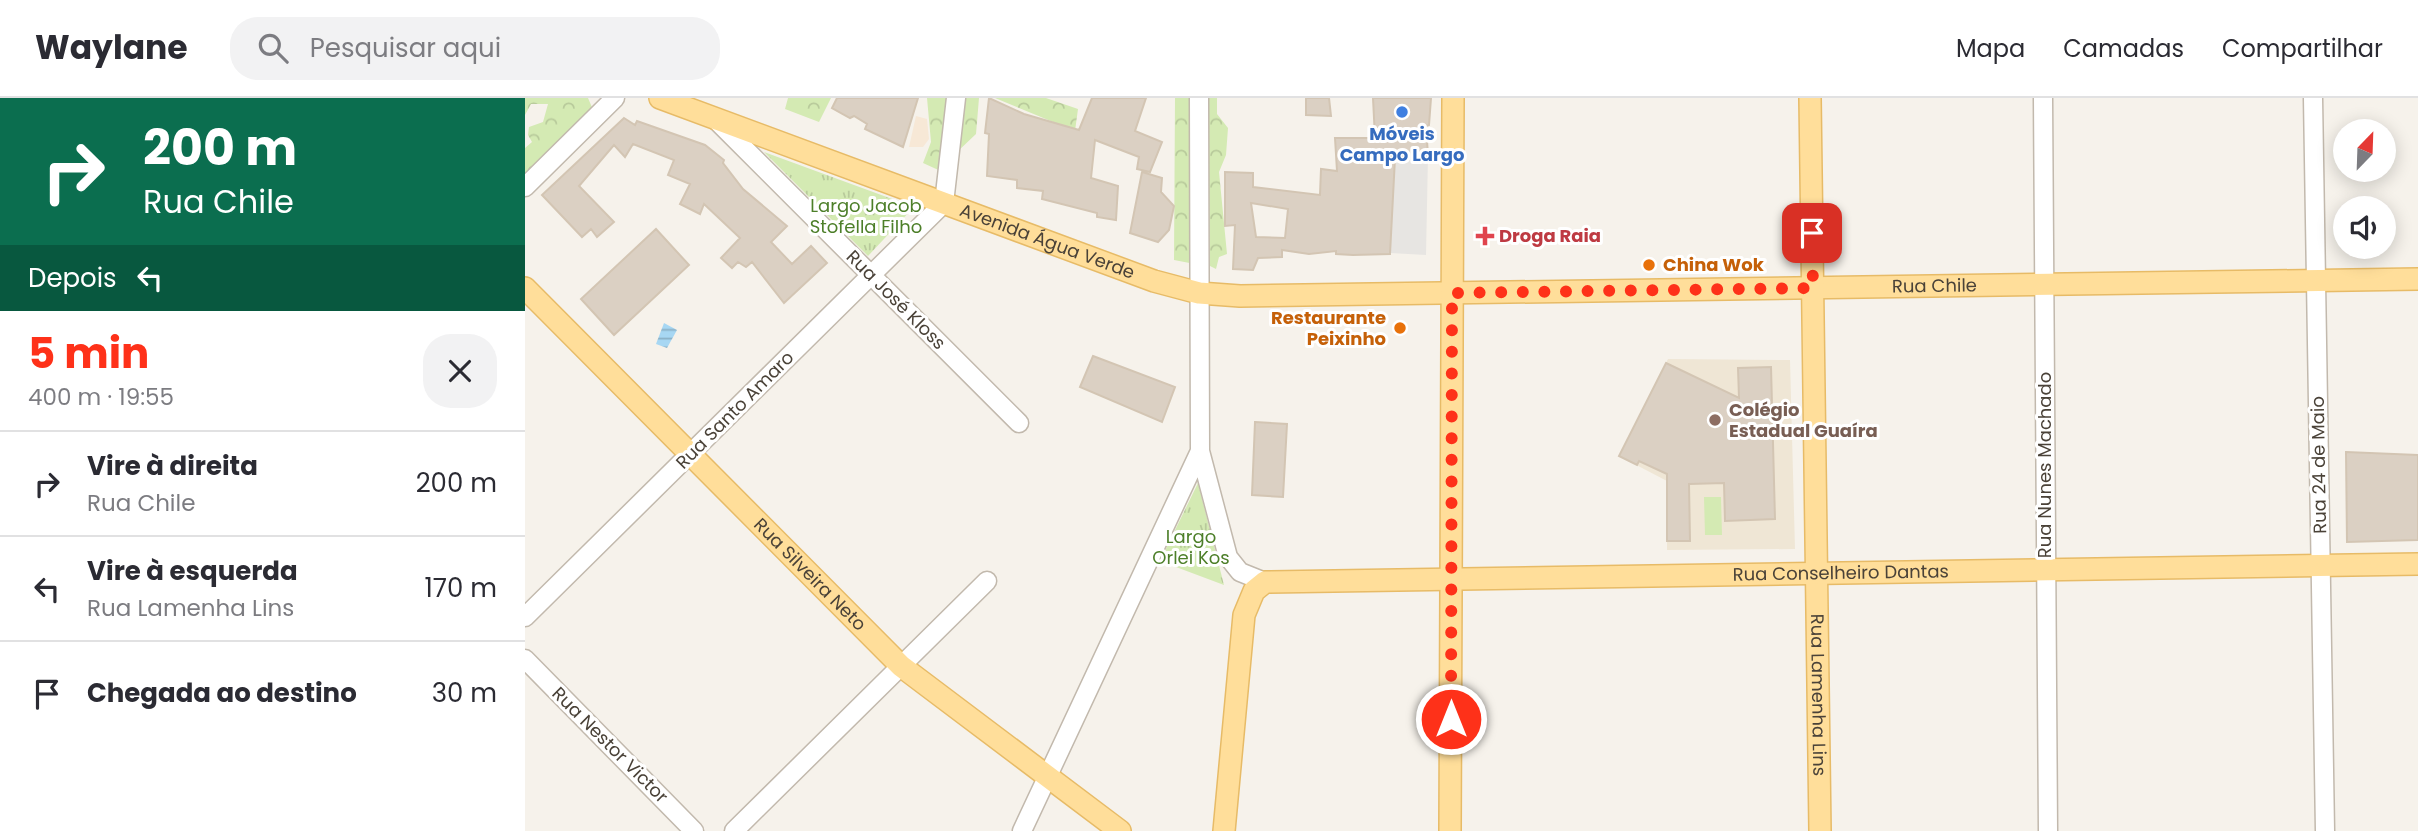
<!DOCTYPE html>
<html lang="pt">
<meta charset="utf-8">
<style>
:root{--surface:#fff;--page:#f2f2f3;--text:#2b2b33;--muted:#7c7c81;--line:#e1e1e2;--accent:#fe3119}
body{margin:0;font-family:Poppins,sans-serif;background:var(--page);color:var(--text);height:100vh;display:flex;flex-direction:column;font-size:26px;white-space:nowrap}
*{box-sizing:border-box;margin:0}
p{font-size:23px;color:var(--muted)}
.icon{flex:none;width:38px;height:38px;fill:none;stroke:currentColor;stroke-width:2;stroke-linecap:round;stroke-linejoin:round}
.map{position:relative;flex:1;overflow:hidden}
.details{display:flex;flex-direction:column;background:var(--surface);width:525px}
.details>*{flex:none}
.hud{background:#0b6e4f;color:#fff;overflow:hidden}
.needle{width:46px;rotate:23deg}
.tools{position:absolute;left:1808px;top:21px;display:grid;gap:14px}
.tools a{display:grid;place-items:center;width:63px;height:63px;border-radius:50%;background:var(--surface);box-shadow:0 4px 18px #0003;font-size:35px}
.pin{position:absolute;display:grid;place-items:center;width:60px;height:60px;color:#fff;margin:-30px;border-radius:14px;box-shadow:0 4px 10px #0006}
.me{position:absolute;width:77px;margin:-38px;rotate:0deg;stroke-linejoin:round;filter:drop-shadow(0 0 5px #0008)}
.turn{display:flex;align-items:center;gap:24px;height:147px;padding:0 28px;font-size:32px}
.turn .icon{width:91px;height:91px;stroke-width:2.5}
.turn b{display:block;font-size:49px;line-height:60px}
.then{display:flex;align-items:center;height:66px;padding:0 28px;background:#0003;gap:14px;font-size:26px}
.round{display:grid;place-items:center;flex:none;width:74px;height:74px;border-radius:28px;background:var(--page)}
.headline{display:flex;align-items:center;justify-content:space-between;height:119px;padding:0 28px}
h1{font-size:42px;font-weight:700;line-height:52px;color:var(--accent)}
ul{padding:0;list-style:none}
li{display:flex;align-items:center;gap:21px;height:105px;padding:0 28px;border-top:2px solid var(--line)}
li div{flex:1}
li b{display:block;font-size:26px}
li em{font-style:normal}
header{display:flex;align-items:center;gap:42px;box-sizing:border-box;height:98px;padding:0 35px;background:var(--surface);border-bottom:2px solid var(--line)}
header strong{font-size:33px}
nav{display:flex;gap:38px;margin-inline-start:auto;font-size:24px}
.search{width:490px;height:63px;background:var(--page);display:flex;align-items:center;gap:18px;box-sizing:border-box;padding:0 24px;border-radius:28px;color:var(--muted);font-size:26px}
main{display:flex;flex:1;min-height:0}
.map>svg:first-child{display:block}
</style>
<header>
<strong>Waylane</strong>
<div class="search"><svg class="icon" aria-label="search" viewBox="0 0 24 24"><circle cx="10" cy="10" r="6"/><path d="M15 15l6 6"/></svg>Pesquisar aqui</div>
<nav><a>Mapa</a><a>Camadas</a><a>Compartilhar</a></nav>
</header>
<main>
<section class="details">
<div class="hud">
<div class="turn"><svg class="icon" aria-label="right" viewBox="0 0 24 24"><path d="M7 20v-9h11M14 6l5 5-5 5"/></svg><div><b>200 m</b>Rua Chile</div></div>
<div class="then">Depois<svg class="icon" aria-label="left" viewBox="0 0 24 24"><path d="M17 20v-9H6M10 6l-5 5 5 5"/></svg></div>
</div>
<div class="headline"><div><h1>5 min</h1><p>400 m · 19:55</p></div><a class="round"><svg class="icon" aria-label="close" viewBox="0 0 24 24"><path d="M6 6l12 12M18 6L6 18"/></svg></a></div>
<ul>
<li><svg class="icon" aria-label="right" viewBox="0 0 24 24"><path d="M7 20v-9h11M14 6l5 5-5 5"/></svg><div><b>Vire à direita</b><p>Rua Chile</p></div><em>200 m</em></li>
<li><svg class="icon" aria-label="left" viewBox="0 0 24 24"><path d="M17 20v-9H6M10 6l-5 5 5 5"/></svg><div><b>Vire à esquerda</b><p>Rua Lamenha Lins</p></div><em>170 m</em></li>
<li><svg class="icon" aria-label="arrive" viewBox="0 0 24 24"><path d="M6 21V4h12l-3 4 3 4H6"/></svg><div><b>Chegada ao destino</b></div><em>30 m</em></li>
</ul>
</section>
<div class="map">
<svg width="1893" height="733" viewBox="0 0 1893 733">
<defs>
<pattern id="forest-crowns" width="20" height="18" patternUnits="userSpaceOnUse" patternTransform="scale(1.75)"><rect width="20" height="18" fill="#d4eab3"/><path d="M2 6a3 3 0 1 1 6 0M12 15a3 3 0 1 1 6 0" fill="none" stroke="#b8ca9b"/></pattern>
<pattern id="park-tufts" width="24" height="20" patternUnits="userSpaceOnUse" patternTransform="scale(1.75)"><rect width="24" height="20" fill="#d4eab3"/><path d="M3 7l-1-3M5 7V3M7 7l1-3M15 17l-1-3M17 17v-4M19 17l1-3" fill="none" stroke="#b8ca9b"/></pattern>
<pattern id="water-rules" width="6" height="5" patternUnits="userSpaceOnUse" patternTransform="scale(1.75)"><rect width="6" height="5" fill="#a7d7f3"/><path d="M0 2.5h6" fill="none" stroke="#8ab0c6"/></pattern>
</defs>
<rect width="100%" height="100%" fill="#f6f2eb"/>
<path fill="#f7e8d6" d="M391 18 402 21 404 41 398 49H384Z"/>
<path fill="#efe6d5" d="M1143 261 1265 262 1270 451 1142 452V383L1094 358Z"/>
<path fill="#d4eab3" d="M1179 399H1196L1197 437H1180Z"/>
<path fill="url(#forest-crowns)" d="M0 0H63L69 14 0 83V50L7 44 3 37 4 29 18 24 23 6H6L0 17Z
M263 0H306L294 24 260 11Z
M402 0H428L420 75 398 65 406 44Z
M437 0H454L451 36 431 55Z
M470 0H521L553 11 550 33Z
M650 0H677L680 168 649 162Z
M683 0H692V16L703 30 701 57 694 74 702 156 694 159 691 171 685 168Z"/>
<path fill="url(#park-tufts)" d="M239 54 389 109 343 158Z
M673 385 699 487 635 463Z"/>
<path fill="#e7e5e2" d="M903 57 901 157 865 155 870 60Z"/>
<path fill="url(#water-rules)" d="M139 225 152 232 142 250 131 246Z"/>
<path fill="#dbd0c3" stroke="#d3c5b3" stroke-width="2" fill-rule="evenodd" d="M312 0H393L378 49 340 31 342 26 329 18 325 20 307 10Z
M464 0 499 16 554 32 567 0H621L610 33 637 44 625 74 612 71 614 59 570 42 566 80 593 88 591 122 572 119V115L517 101 518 93 492 90V82L462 78 464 36 460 35Z
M781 0H804L806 18 781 17Z
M848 0H906L904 27 901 28 903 57 870 60 865 156 828 157 811 156V153L784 156 757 152V159L733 160 728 172 708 171 710 127 700 128V74L728 75V89L795 97 796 71 812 73 810 40H850ZM726 105 763 111 760 140 731 139Z
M99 20 110 27 112 23 180 47 199 62 198 65 218 91 262 128 246 144 267 166 286 148 302 165 259 205 227 164 221 169 213 164 207 170 196 160 215 140 179 106 175 116 155 106 165 86 143 77 149 62 108 46 100 59 89 47 54 88 89 124 72 139 66 131 57 139 17 97Z
M617 74 637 80 636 94 649 108 644 132 633 144 605 135Z
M131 131 164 167 89 237 56 201Z
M568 258 650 289 637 324 555 289Z
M1141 265 1214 300 1213 270 1246 269 1250 421 1200 423 1199 385 1164 386 1165 443H1142V376L1114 363 1112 367 1094 358Z
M730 324 762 326 758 399 727 397Z
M1821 354 1893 357V442L1822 444Z"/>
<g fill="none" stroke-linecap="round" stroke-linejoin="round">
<g stroke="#c2b9ad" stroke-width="21">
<path id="minor" d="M674 0 675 353 703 459 715 474 740 484
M1518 0 1523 733
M1788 0 1800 733
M191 22 494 325
M0 89 90 0
M0 519 419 105 431 0
M0 561 169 733
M209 733 462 483
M497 733 675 353"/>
</g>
<g stroke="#e7bb67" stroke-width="24">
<g id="major">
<path id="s1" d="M135 0 629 183 674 195 715 198 1893 181"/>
<path id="s2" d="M1285 0 1295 733"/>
<path id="s3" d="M0 190 376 568 595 733"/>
<path id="s4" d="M699 733 719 517 729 493 740 484 1893 466"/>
<path d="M925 733 928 0"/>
</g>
</g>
<use href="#minor" stroke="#fff" stroke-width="18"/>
<use href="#major" stroke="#ffde9a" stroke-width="21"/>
</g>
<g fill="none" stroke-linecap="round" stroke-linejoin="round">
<path stroke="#fe3119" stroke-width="12" stroke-dasharray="0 21.6" d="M926 621 927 195 1288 190 1287 135"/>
</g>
<circle fill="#3f7fe0" stroke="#fff" stroke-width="2.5" cx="877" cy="14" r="7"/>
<path fill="#e0444e" stroke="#fff" stroke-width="2.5" d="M956.5 127.5h7v7h7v7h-7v7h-7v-7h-7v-7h7z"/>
<g fill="#e8710a" stroke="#fff" stroke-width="2.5">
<circle cx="1124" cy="167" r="7"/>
<circle cx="875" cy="230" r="7"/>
</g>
<circle fill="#8d6e63" stroke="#fff" stroke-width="2.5" cx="1190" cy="322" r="7"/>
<g text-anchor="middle" stroke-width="6" stroke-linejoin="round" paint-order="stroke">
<g font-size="18" font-weight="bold" fill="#366cbe" stroke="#fff">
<text x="877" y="42">Móveis<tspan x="877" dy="21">Campo Largo</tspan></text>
</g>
<g font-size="18" fill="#4d7f29" stroke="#fff">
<text x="341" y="114">Largo Jacob<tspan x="341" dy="21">Stofella Filho</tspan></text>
<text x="666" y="445">Largo<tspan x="666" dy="21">Orlei Kos</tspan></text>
</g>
<g font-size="18" font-weight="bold" fill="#be3a42" stroke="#fff" text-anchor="start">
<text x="974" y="144">Droga Raia</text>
</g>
<g font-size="18" fill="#4a4238" stroke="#fff">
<text dy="6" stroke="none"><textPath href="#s1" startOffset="413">Avenida Água Verde</textPath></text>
<text dy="6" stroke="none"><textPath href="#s1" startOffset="1309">Rua Chile</textPath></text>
<text transform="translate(371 202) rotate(45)" y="6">Rua José Kloss</text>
<text transform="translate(210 312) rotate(-45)" y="6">Rua Santo Amaro</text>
<text transform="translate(1520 367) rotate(-90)" y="6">Rua Nunes Machado</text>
<text transform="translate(1794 367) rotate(-91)" y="6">Rua 24 de Maio</text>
<text dy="6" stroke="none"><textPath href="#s4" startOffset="833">Rua Conselheiro Dantas</textPath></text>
<text dy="6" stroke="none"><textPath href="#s3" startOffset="404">Rua Silveira Neto</textPath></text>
<text dy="6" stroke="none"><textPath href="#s2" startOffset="597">Rua Lamenha Lins</textPath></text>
<text transform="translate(85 647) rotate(45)" y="6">Rua Nestor Victor</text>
</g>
<g font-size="18" font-weight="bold" fill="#c56008" stroke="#fff" text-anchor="start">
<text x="1138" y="173">China Wok</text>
<text x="861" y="226" text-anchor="end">Restaurante<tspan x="861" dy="21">Peixinho</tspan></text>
</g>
<g font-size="18" font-weight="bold" fill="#785e54" stroke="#fff" text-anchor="start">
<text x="1204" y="318">Colégio<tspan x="1204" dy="21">Estadual Guaíra</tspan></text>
</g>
</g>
</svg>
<div class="tools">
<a><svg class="needle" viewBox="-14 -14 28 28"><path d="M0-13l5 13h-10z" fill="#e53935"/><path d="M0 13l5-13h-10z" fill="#7c7c81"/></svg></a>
<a><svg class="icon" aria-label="sound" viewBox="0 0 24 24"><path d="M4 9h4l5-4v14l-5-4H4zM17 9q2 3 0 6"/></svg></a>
</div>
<div class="pin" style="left:1287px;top:135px;background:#d93025"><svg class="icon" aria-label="arrive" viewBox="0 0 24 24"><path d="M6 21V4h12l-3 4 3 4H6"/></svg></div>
<svg class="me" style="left:926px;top:621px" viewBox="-20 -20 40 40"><circle r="17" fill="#fe3119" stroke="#fff" stroke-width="3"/><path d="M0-11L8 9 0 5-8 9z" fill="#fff"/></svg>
</div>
</main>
